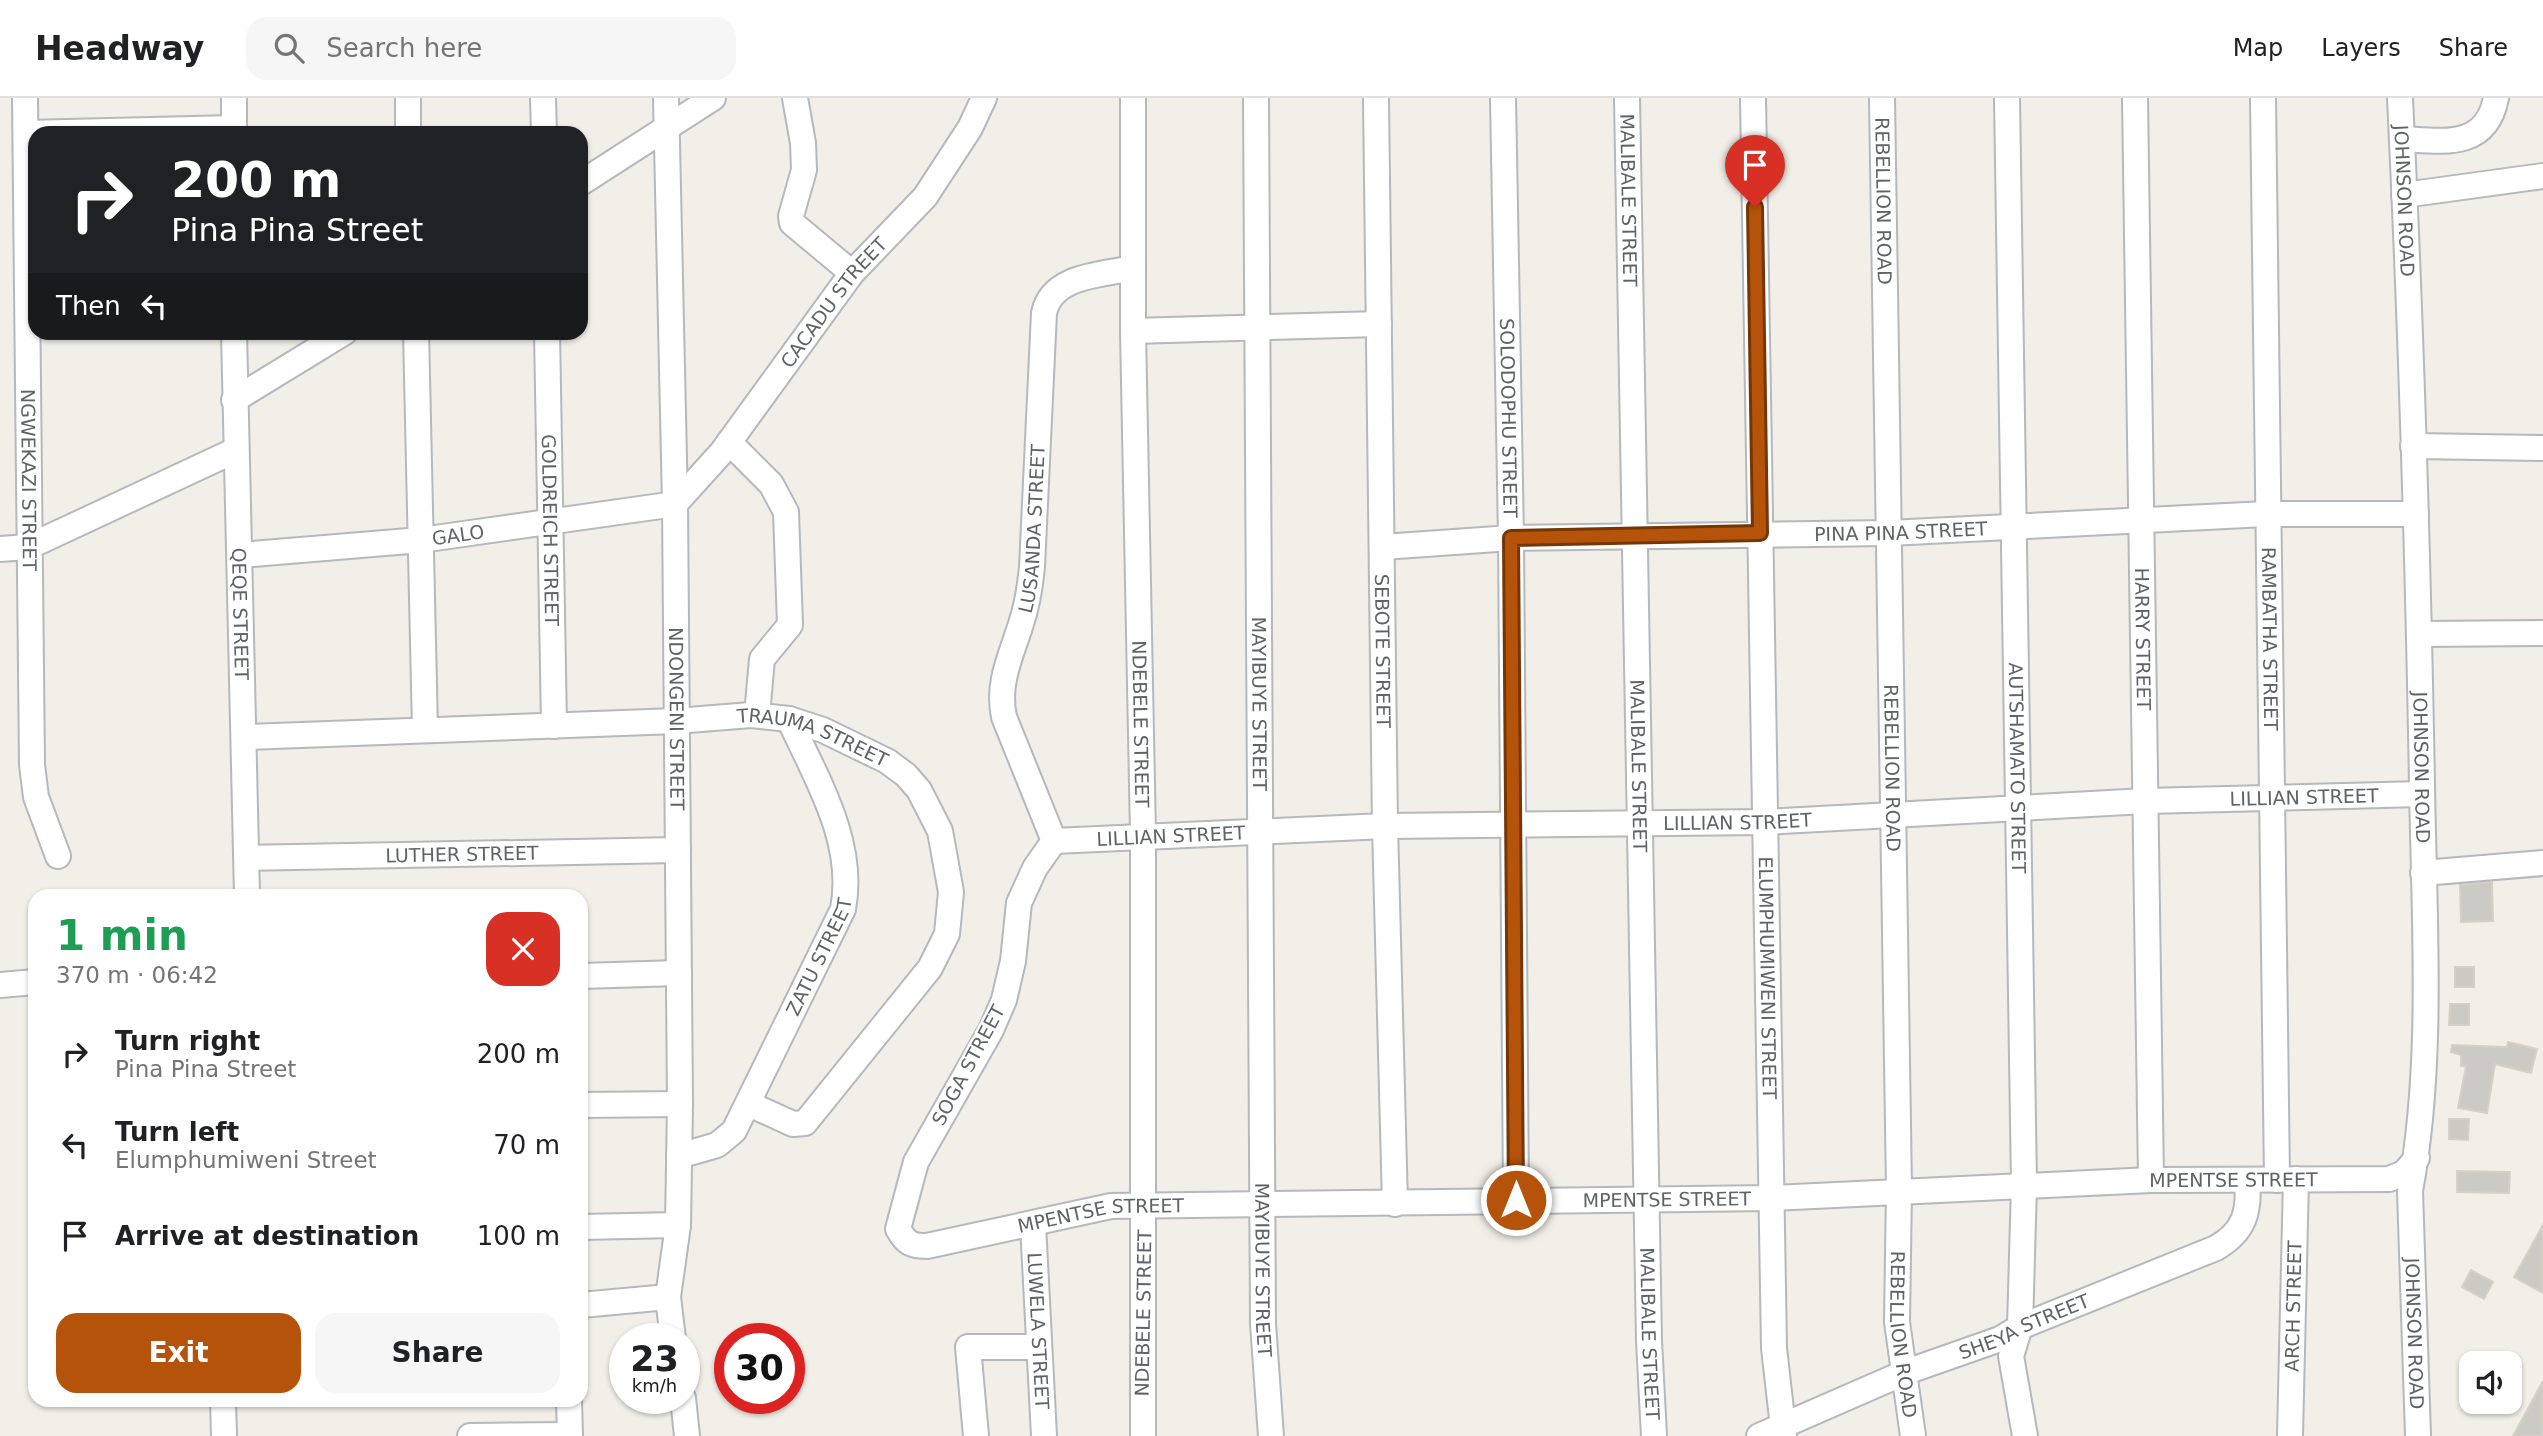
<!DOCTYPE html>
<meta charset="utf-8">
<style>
:root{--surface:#fff;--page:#f6f6f6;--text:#202124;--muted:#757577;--line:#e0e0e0;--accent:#b45309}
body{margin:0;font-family:"DejaVu Sans",sans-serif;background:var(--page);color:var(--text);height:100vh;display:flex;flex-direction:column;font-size:26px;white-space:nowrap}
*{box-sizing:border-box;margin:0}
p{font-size:23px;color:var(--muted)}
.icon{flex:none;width:38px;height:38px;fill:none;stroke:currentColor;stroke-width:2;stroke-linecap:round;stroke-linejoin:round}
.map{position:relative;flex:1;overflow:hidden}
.details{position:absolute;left:28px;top:791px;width:560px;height:518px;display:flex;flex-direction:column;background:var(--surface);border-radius:21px;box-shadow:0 2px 5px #0004}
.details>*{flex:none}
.banner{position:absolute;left:28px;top:28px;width:560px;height:214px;border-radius:21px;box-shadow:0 2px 5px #0004;background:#202124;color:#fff;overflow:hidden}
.fabs{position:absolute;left:2459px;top:1253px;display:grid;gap:14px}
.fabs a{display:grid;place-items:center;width:63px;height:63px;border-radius:14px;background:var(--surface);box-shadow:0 2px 5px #0004;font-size:35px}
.speed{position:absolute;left:609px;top:1225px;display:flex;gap:14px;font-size:35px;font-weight:700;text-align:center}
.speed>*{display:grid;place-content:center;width:91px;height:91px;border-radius:50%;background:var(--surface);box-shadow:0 2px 5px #0004;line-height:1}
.speed small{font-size:18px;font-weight:400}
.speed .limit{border:10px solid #d22;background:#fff;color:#111}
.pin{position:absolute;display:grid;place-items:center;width:60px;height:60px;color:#fff;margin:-72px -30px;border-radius:50% 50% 50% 0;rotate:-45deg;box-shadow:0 0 7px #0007}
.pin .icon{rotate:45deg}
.me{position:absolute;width:77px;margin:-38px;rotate:0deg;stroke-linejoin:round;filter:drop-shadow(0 0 5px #0008)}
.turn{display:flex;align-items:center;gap:24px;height:147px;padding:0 28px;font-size:32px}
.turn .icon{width:91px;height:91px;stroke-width:2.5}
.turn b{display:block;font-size:49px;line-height:60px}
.then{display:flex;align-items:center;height:66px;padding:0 28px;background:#0003;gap:14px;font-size:26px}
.round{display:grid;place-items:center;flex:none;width:74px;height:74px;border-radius:21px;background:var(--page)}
.overview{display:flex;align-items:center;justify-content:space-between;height:119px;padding:0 28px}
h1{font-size:42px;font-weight:800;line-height:52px;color:#1e9e55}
.action{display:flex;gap:14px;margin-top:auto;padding:14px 28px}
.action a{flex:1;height:80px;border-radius:21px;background:var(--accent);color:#fff;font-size:28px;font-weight:800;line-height:80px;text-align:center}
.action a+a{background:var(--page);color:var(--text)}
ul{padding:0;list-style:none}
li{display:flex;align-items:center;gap:21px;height:91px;padding:0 28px}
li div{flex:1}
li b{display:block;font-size:26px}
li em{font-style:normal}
header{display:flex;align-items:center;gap:42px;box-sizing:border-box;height:98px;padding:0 35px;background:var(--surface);border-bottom:2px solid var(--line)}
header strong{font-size:33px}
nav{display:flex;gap:38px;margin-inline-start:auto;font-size:24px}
.search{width:490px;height:63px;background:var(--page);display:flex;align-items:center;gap:18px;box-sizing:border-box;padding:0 24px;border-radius:21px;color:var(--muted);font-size:26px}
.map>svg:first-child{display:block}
</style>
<header>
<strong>Headway</strong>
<div class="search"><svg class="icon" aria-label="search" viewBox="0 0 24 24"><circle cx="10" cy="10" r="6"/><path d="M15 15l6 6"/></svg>Search here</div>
<nav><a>Map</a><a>Layers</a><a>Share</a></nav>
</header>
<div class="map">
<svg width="2543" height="1338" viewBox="0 0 2543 1338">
<rect width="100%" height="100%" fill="#f1efe8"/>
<path fill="#cccac5" stroke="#d6d1c6" stroke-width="2" d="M2492 784 2493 823 2461 824 2460 787Z
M2455 869H2474V889H2455Z
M2450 906H2469V927H2449Z
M2508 944 2537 951 2531 975 2495 966 2487 1015 2458 1010 2466 968H2461V957L2451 954 2452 947 2507 949Z
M2449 1021H2469L2468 1042 2449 1041Z
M2457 1073 2510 1074 2509 1095 2457 1094Z
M2543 1127V1195L2514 1179Z
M2471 1172 2493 1184 2484 1201 2462 1189Z
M2543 1283V1338H2513Z"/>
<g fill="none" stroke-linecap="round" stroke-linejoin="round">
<g stroke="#b5b8bc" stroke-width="28">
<g id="minor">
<path id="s1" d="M25 0 32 667 36 699 58 758"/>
<path d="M234 0V35"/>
<path d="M408 0V35"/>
<path d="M543 0 544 35"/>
<path id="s2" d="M666 0 675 406 680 1006 678 1127 668 1199 673 1241"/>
<path d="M795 0 803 45 804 72 791 118 792 125 852 175"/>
<path id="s3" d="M1133 0V233L1143 737V1338"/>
<path id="s4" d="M1256 0 1263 1226 1271 1338"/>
<path id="s5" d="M1376 0 1385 728 1395 1106"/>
<path id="s6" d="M1503 0 1511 440 1516 1102"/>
<path id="s7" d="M1627 0 1649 1243 1654 1338"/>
<path id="s8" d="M1753 0 1774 1250 1784 1338"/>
<path id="s9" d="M1882 0 1899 1091 1897 1224 1913 1338"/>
<path id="s10" d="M2007 0 2024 1087 2020 1229 2011 1258 2025 1338"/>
<path id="s11" d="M2135 0 2151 1082"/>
<path id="s12" d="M2263 0 2277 1082"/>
<path id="s13" d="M2400 0C2411 229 2418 458 2422 687 2424 818 2434 965 2410 1093L2418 1338"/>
<path d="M26 35 234 30"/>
<path d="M2402 41C2442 43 2486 52 2496 0"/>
<path d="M581 85 713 0"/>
<path d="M2404 97 2543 78"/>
<path d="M1133 233 1379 226"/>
<path id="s14" d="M234 234 247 798"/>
<path d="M416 234 425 632"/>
<path id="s15" d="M547 234 554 628"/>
<path d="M234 302 345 234"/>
<path d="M729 344 771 386 786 414 790 527 762 561 757 617"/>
<path d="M2413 348 2543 350"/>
<path id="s16" d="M1383 449 1511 440 1889 435 2266 416H2416"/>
<path d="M0 451 28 449 236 352"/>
<path id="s17" d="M240 457 421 442 675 406 722 354 852 175 925 99 970 30 984 0"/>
<path d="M2419 536 2543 535"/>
<path id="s18" d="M245 639 676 623 751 617 789 621 823 632 887 663 906 677 919 692 940 733 951 794 947 836 930 870 805 1025 793 1026 749 1006"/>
<path id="s19" d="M1054 743 1035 770 1019 805 1013 863 1004 902 991 932 916 1064 898 1131C906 1145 911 1148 927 1148L1111 1108 1772 1100 2151 1082 2389 1081 2404 1075 2417 1060"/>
<path id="s20" d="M1054 743 1385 728 1766 724 2145 703 2422 696"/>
<path id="s21" d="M1054 743 1004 619C997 586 1010 560 1020 529 1027 509 1030 490 1032 469L1044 215C1052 177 1101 177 1133 170"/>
<path id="s22" d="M247 760 678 752"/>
<path d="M2423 775 2543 765"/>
<path d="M581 878 679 875"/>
<path d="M0 887 35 884"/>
<path d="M581 1007 680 1006"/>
<path id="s23" d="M679 1058 717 1047 734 1033 843 811C856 744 816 680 789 621"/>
<path id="s24" d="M1033 1126 1044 1338"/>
<path d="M581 1129 678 1127"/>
<path d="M581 1207 668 1199"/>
<path d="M683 1300 687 1338"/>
<path d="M223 1302 224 1338"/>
<path d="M569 1302 570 1338"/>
<path d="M470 1338 570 1337"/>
<path d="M976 1338 968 1249H1038"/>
<path id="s25" d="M1759 1338 1906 1274 2000 1241 2020 1229 2216 1150C2244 1134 2250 1114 2247 1083"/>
<path id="s26" d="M2290 1338 2296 1081"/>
</g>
</g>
<use href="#minor" stroke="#fff" stroke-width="24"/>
</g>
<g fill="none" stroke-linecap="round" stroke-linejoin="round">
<g stroke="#753606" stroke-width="18">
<path id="route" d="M1516 1102 1511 440 1760 435 1755 109"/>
</g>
<use href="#route" stroke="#b45309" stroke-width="12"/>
</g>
<g text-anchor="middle" stroke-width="5" stroke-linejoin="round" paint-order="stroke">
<g font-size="19" fill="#5f6368" stroke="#fff">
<text dy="7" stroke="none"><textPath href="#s7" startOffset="102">MALIBALE STREET</textPath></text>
<text dy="7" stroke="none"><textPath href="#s9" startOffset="103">REBELLION ROAD</textPath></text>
<text dy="7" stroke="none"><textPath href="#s13" startOffset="103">JOHNSON ROAD</textPath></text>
<text dy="7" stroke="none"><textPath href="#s17" startOffset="695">CACADU STREET</textPath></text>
<text dy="7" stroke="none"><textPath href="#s6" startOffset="320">SOLODOPHU STREET</textPath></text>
<text dy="7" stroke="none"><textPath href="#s1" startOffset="382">NGWEKAZI STREET</textPath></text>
<text dy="7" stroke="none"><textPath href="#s15" startOffset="198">GOLDREICH STREET</textPath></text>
<text dy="7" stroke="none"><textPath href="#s21" startOffset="326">LUSANDA STREET</textPath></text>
<text dy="7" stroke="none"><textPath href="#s16" startOffset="518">PINA PINA STREET</textPath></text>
<text dy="7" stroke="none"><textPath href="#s17" startOffset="219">GALO</textPath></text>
<text dy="7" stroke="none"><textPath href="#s14" startOffset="282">QEQE STREET</textPath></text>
<text dy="7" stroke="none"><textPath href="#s11" startOffset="541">HARRY STREET</textPath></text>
<text dy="7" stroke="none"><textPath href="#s12" startOffset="541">RAMBATHA STREET</textPath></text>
<text dy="7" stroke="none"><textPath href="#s5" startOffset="553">SEBOTE STREET</textPath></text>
<text dy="7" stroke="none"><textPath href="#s4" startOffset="606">MAYIBUYE STREET</textPath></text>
<text dy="7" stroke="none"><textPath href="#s2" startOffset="621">NDONGENI STREET</textPath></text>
<text dy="7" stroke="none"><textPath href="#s3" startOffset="626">NDEBELE STREET</textPath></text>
<text dy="7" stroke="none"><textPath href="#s18" startOffset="572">TRAUMA STREET</textPath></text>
<text dy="7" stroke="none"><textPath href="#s7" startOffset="668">MALIBALE STREET</textPath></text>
<text dy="7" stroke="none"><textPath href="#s13" startOffset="670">JOHNSON ROAD</textPath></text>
<text dy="7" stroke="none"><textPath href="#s9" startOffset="670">REBELLION ROAD</textPath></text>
<text dy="7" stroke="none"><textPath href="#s10" startOffset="670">AUTSHAMATO STREET</textPath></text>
<text dy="7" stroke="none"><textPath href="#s20" startOffset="1251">LILLIAN STREET</textPath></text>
<text dy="7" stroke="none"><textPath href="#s20" startOffset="684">LILLIAN STREET</textPath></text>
<text dy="7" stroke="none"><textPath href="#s20" startOffset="117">LILLIAN STREET</textPath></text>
<text dy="7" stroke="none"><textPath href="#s22" startOffset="215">LUTHER STREET</textPath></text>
<text dy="7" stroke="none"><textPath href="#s23" startOffset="256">ZATU STREET</textPath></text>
<text dy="7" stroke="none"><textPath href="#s8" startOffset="880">ELUMPHUMIWENI STREET</textPath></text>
<text transform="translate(968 967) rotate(-62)" y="7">SOGA STREET</text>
<text dy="7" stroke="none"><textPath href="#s19" startOffset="1771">MPENTSE STREET</textPath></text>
<text dy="7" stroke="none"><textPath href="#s19" startOffset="1204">MPENTSE STREET</textPath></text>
<text dy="7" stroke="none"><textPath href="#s19" startOffset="637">MPENTSE STREET</textPath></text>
<text dy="7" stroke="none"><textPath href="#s4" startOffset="1172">MAYIBUYE STREET</textPath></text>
<text dy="7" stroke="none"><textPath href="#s26" startOffset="130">ARCH STREET</textPath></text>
<text transform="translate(1143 1215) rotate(-89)" y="7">NDEBELE STREET</text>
<text dy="7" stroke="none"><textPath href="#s25" startOffset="287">SHEYA STREET</textPath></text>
<text dy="7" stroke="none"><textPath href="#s24" startOffset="107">LUWELA STREET</textPath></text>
<text dy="7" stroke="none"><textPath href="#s13" startOffset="1237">JOHNSON ROAD</textPath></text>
<text dy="7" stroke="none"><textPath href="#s7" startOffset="1236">MALIBALE STREET</textPath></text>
<text dy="7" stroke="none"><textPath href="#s9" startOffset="1237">REBELLION ROAD</textPath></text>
</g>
</g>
</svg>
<div class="fabs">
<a><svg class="icon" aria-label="sound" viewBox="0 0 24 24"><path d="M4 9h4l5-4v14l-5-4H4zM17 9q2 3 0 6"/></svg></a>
</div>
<div class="speed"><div>23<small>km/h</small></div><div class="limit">30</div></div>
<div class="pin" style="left:1755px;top:109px;background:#d93025"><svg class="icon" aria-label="arrive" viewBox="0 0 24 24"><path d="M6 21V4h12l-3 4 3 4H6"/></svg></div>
<svg class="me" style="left:1516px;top:1102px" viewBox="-20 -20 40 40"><circle r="17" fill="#b45309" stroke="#fff" stroke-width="3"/><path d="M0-11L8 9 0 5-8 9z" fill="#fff"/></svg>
<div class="banner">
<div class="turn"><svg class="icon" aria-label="right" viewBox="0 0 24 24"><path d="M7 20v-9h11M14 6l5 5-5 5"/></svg><div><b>200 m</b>Pina Pina Street</div></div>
<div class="then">Then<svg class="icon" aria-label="left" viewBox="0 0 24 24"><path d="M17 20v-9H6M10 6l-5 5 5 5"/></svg></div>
</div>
<section class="details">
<div class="overview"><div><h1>1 min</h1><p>370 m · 06:42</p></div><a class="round" style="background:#d93025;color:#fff"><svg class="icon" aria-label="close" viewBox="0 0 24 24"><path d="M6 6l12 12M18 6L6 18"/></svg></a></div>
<ul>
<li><svg class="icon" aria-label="right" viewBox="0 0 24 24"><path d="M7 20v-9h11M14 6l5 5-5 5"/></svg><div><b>Turn right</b><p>Pina Pina Street</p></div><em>200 m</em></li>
<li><svg class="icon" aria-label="left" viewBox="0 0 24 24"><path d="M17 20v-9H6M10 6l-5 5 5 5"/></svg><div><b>Turn left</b><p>Elumphumiweni Street</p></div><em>70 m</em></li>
<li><svg class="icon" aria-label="arrive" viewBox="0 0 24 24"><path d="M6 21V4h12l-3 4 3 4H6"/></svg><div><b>Arrive at destination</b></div><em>100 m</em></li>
</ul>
<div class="action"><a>Exit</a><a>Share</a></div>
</section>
</div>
